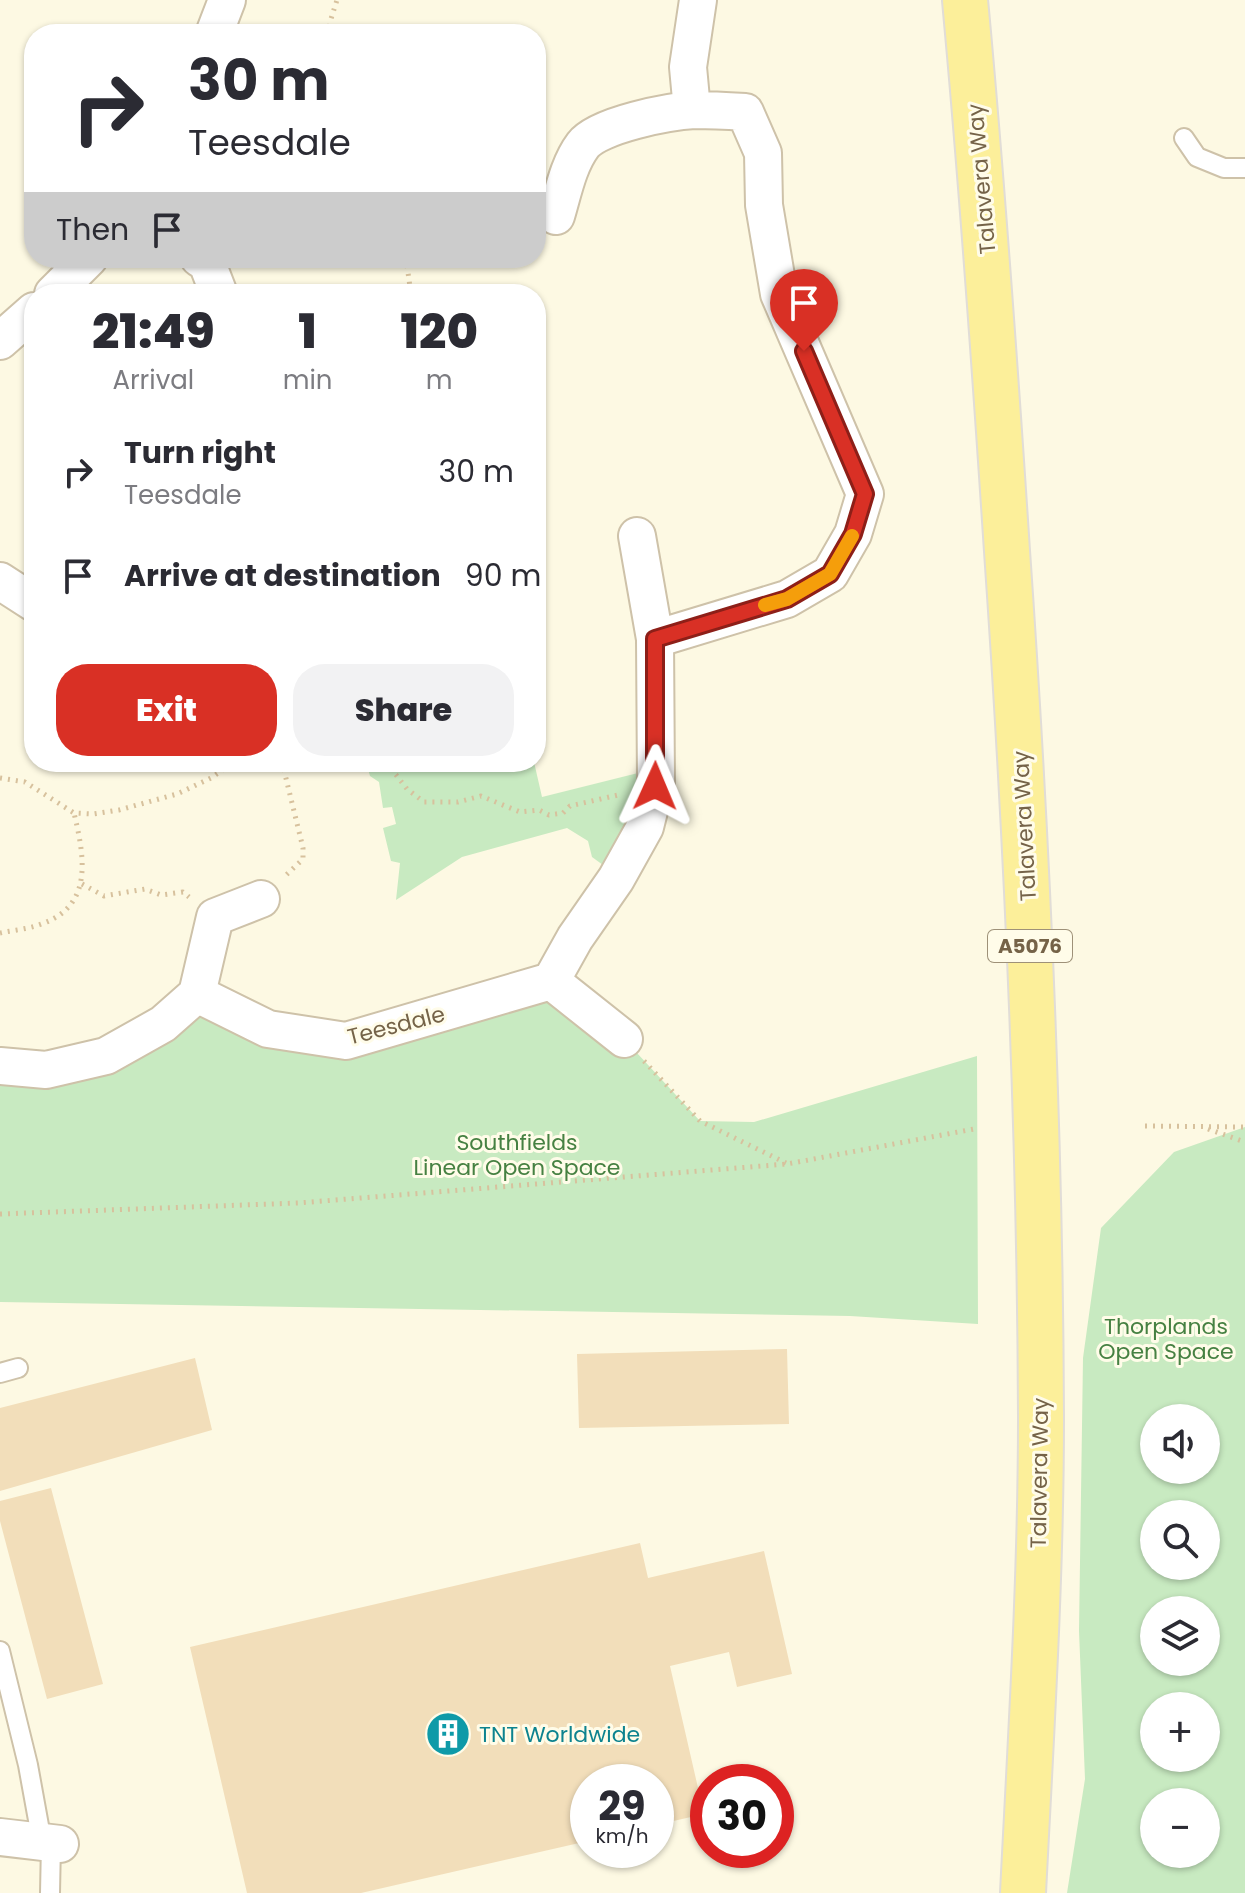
<!DOCTYPE html>
<meta charset="utf-8">
<style>
:root{--surface:#fff;--page:#f2f2f3;--text:#2b2b33;--muted:#7c7c81;--accent:#d93025}
body{margin:0;font-family:Poppins,sans-serif;background:var(--page);color:var(--text);height:100vh;display:flex;flex-direction:column;font-size:30px;white-space:nowrap}
*{box-sizing:border-box;margin:0}
p{font-size:26px;color:var(--muted)}
.icon{flex:none;width:44px;height:44px;fill:none;stroke:currentColor;stroke-width:2;stroke-linecap:round;stroke-linejoin:round}
.map{position:relative;flex:1;overflow:hidden}
.side{position:absolute;left:24px;top:284px;width:522px;height:488px;display:flex;flex-direction:column;background:var(--surface);border-radius:32px;box-shadow:0 2px 6px #0004}
.side>*{flex:none}
.top-card{position:absolute;left:24px;top:24px;width:522px;height:244px;border-radius:32px;box-shadow:0 2px 6px #0004;background:#fff;color:var(--text);overflow:hidden}
.tools{position:absolute;left:1140px;top:1404px;display:grid;gap:16px}
.tools a{display:grid;place-items:center;width:80px;height:80px;border-radius:50%;background:var(--surface);box-shadow:0 2px 6px #0004;font-size:40px}
.speed{position:absolute;left:570px;top:1764px;display:flex;gap:16px;font-size:40px;font-weight:700;text-align:center}
.speed>*{display:grid;place-content:center;width:104px;height:104px;border-radius:50%;background:var(--surface);box-shadow:0 2px 6px #0004;line-height:1}
.speed small{font-size:20px;font-weight:400}
.speed .limit{border:12px solid #d22;background:#fff;color:#111}
.pin{position:absolute;display:grid;place-items:center;width:68px;height:68px;color:#fff;margin:-82px -34px;border-radius:50% 50% 50% 0;rotate:-45deg;box-shadow:0 0 8px #0007}
.pin .icon{rotate:45deg}
.me{position:absolute;width:88px;margin:-44px;rotate:1deg;stroke-linejoin:round;filter:drop-shadow(0 0 6px #0008)}
.turn{display:flex;align-items:center;gap:28px;height:168px;padding:0 32px;font-size:36px}
.turn .icon{width:104px;height:104px;stroke-width:2.5}
.turn b{display:block;font-size:56px;line-height:68px}
.then{display:flex;align-items:center;height:76px;padding:0 32px;background:#0003;gap:16px;font-size:30px}
.eta{display:flex;justify-content:space-evenly;align-items:center;height:136px;text-align:center}
.eta b{font-size:48px;font-weight:800;line-height:56px}
.primary-button{display:flex;gap:16px;margin-top:auto;padding:16px 32px}
.primary-button a{flex:1;height:92px;border-radius:32px;background:var(--accent);color:#fff;font-size:32px;font-weight:800;line-height:92px;text-align:center}
.primary-button a+a{background:var(--page);color:var(--text)}
ul{padding:0;list-style:none}
li{display:flex;align-items:center;gap:24px;height:104px;padding:0 32px}
li div{flex:1}
li b{display:block;font-size:30px}
li em{font-style:normal}
.map>svg:first-child{display:block}
</style>
<div class="map">
<svg width="1245" height="1893" viewBox="0 0 1245 1893">
<rect width="100%" height="100%" fill="#fdf9e3"/>
<path fill="#c8eac1" fill-rule="evenodd" d="M366 762H534L542 797 642 772 638 801 619 842 603 865 592 857 588 841 567 828 462 857 396 900 400 863 391 861 383 828 396 824 392 807 383 808 379 782 370 776Z
M551 981 624 1039 700 1121 754 1122 977 1056 978 1324 850 1316 0 1302V1066L46 1070 197 994 346 1041Z
M1245 1127V1893H1067L1085 1779 1079 1631 1083 1358 1101 1228 1174 1152ZM1154 1418H1206V1470H1154ZM1154 1514H1206V1566H1154ZM1154 1610H1206V1662H1154ZM1154 1706H1206V1758H1154ZM1154 1802H1206V1854H1154Z"/>
<path fill="#f2deba" d="M787 1349 789 1424 579 1428 577 1354Z
M195 1358 212 1430 0 1491V1408Z
M51 1488 103 1684 47 1699 0 1521V1501Z
M640 1543 648 1578 764 1551 792 1674 737 1687 729 1652 670 1666 704 1814 656 1825V1782H588V1841L361 1893H247L190 1647Z"/>
<g fill="none" stroke-linecap="round" stroke-linejoin="round">
<g stroke="#cec2a9" stroke-width="22">
<path id="service" d="M1184 138 1197 157 1224 168H1245
M0 1373 18 1368
M0 1651 28 1765 42 1842
M50 1893 51 1843"/>
</g>
<g stroke="#cec2a9" stroke-width="40">
<path id="minor" d="M214 34 227 0
M692 110 688 67 698 0
M199 258 207 263 219 294
M53 294 89 258
M0 341 34 311
M637 536 655 639
M0 581 34 603
M551 981 624 1039
M197 994 268 1029 346 1041 551 981 575 938 616 879 645 827 656 783 655 639 787 599 830 574 853 534 865 494 779 294 764 205 763 153 745 112C729 111 712 110 695 110 670 111 598 125 583 145 568 165 563 193 556 216
M0 1066 46 1070 106 1056 163 1024 197 994 215 917 261 899
M0 1837 60 1844"/>
</g>
<g stroke="#e1ddd7" stroke-width="48">
<path id="primary" d="M965 0C982 183 995 367 1007 551 1027 839 1040 1128 1041 1417 1041 1576 1031 1735 1023 1893"/>
</g>
<path stroke="#d7c19d" stroke-width="5" stroke-dasharray="2 6" stroke-linecap="butt" d="M329 34 330 22 337 0
M406 258 411 294
M282 762 303 848V859L284 877
M386 762 407 789 424 802H458L481 796 520 812 539 810 549 815 563 813 570 806 618 795
M0 778 25 782 74 813 93 814 119 810 177 794 211 778 234 762
M82 884 104 896 145 889 161 895 183 892 189 897
M0 933C14 930 30 929 44 923 94 904 84 855 74 813
M644 1061 700 1121 786 1163
M1145 1126 1245 1127
M1208 1129 1245 1142
M0 1214 298 1203 787 1164 974 1129"/>
<use href="#service" stroke="#fff" stroke-width="18"/>
<use href="#minor" stroke="#fff" stroke-width="36"/>
<use href="#primary" stroke="#fcef9a" stroke-width="44"/>
</g>
<g fill="none" stroke-linecap="round" stroke-linejoin="round">
<g stroke="#8d1f18" stroke-width="20">
<path id="route" d="M655 786V639L787 599 830 574 853 534 865 494 804 351"/>
</g>
<use href="#route" stroke="#d93025" stroke-width="14"/>
<path stroke="#f59e0b" stroke-width="14" d="M765 605 787 599 830 574 852 536"/>
</g>
<defs>
<g id="building-disc" transform="scale(2.3)"><circle r="9.5" fill="#0f9aa8" stroke="#fffce9"/><path d="M-4-6H4V6H1V3H-1V6H-4ZM-2.5-4.3h1.7v1.8h-1.7ZM.8-4.3h1.7v1.8H.8ZM-2.5-1h1.7V.8h-1.7ZM.8-1h1.7V.8H.8Z" fill="#fff"/></g>
</defs>
<g fill-rule="evenodd">
<use href="#building-disc" x="448" y="1734"/>
</g>
<g text-anchor="middle" stroke-width="6" stroke-linejoin="round" paint-order="stroke">
<rect fill="#fffce9" stroke="#9e9178" stroke-width="2" x="988" y="930" width="84" height="32" rx="6"/>
<g font-size="20" font-weight="bold" fill="#756348">
<text x="1030" y="953">A5076</text>
</g>
<g font-size="22" fill="#756348" stroke="#fffce9">
<text transform="translate(981 179) rotate(-95)" y="8">Talavera Way</text>
<text transform="translate(1024 826) rotate(-93)" y="8">Talavera Way</text>
<text transform="translate(396 1025) rotate(-14)" y="8">Teesdale</text>
<text transform="translate(1039 1473) rotate(-89)" y="8">Talavera Way</text>
</g>
<g font-size="22" fill="#468142" stroke="#fffce9">
<text x="517" y="1150">Southfields<tspan x="517" dy="25">Linear Open Space</tspan></text>
<text x="1166" y="1334">Thorplands<tspan x="1166" dy="25">Open Space</tspan></text>
</g>
<g font-size="22" fill="#0d838f" stroke="#fffce9" text-anchor="start">
<text x="479" y="1742">TNT Worldwide</text>
</g>
</g>
</svg>
<div class="tools">
<a><svg class="icon" aria-label="sound" viewBox="0 0 24 24"><path d="M4 9h4l5-4v14l-5-4H4zM17 9q2 3 0 6"/></svg></a>
<a><svg class="icon" aria-label="search" viewBox="0 0 24 24"><circle cx="10" cy="10" r="6"/><path d="M15 15l6 6"/></svg></a>
<a><svg class="icon" aria-label="layers" viewBox="0 0 24 24"><path d="M12 4l9 5-9 5-9-5zM3 14l9 5 9-5"/></svg></a>
<a>+</a>
<a>−</a>
</div>
<div class="speed"><div>29<small>km/h</small></div><div class="limit">30</div></div>
<div class="pin" style="left:804px;top:351px;background:#d93025"><svg class="icon" aria-label="arrive" viewBox="0 0 24 24"><path d="M6 21V4h12l-3 4 3 4H6"/></svg></div>
<svg class="me" style="left:655px;top:786px" viewBox="-20 -20 40 40"><path d="M0-17L14 15 0 8-14 15z" fill="#d93025" stroke="#fff" stroke-width="4"/></svg>
<div class="top-card">
<div class="turn"><svg class="icon" aria-label="right" viewBox="0 0 24 24"><path d="M7 20v-9h11M14 6l5 5-5 5"/></svg><div><b>30 m</b>Teesdale</div></div>
<div class="then">Then<svg class="icon" aria-label="arrive" viewBox="0 0 24 24"><path d="M6 21V4h12l-3 4 3 4H6"/></svg></div>
</div>
<section class="side">
<div class="eta">
<div><b>21:49</b><p>Arrival</p></div>
<div><b>1</b><p>min</p></div>
<div><b>120</b><p>m</p></div>
</div>
<ul>
<li><svg class="icon" aria-label="right" viewBox="0 0 24 24"><path d="M7 20v-9h11M14 6l5 5-5 5"/></svg><div><b>Turn right</b><p>Teesdale</p></div><em>30 m</em></li>
<li><svg class="icon" aria-label="arrive" viewBox="0 0 24 24"><path d="M6 21V4h12l-3 4 3 4H6"/></svg><div><b>Arrive at destination</b></div><em>90 m</em></li>
</ul>
<div class="primary-button"><a>Exit</a><a>Share</a></div>
</section>
</div>
